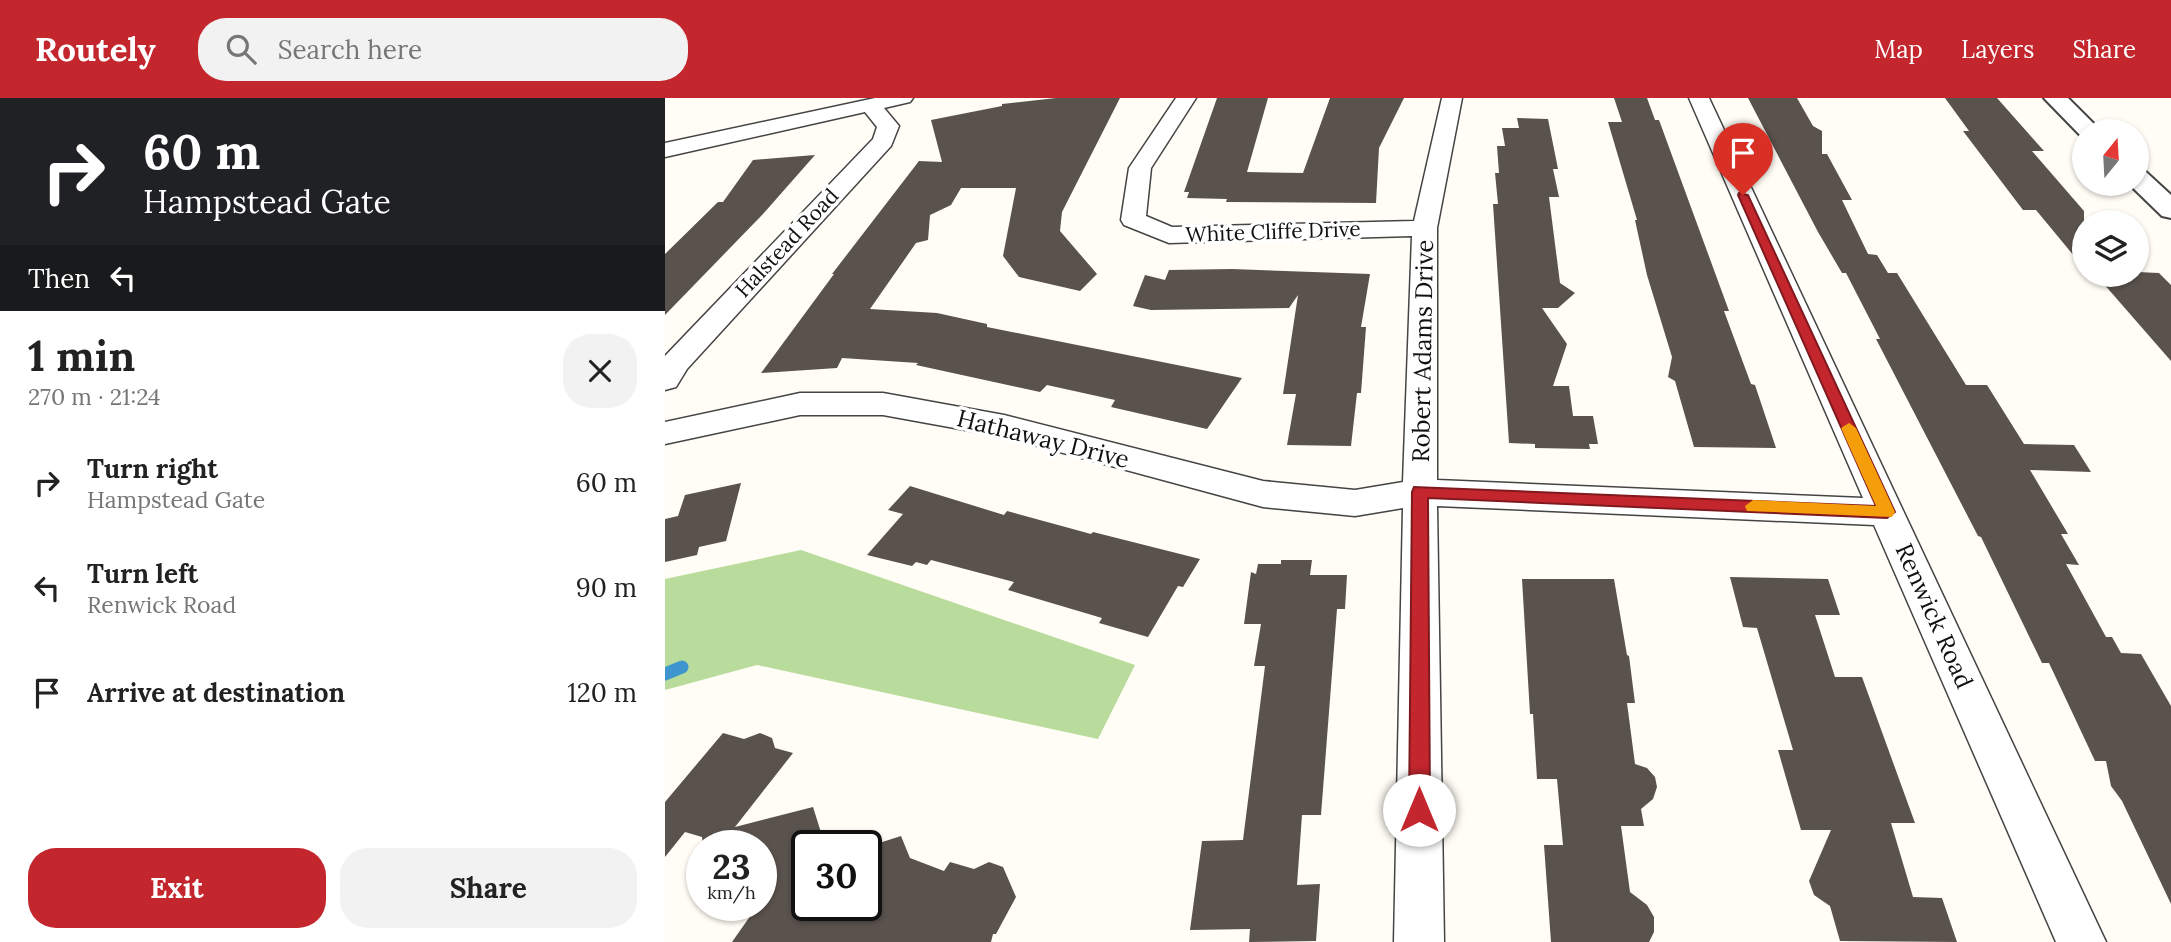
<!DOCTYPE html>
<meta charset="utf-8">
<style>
:root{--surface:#fff;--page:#f2f2f2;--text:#222;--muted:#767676;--accent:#c4262e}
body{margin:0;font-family:Lora,serif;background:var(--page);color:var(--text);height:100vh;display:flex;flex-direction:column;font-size:26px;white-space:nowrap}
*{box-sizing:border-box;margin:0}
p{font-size:23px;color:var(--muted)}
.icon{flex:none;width:38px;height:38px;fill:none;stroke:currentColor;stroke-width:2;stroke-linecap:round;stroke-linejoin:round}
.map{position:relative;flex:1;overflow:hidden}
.sheet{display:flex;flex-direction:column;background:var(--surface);width:665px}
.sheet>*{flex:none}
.hud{background:#202124;color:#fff;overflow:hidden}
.needle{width:46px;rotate:18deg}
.buttons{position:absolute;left:1407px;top:21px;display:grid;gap:14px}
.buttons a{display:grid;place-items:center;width:77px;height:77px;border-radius:50%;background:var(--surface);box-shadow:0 2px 5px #0004;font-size:35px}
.speed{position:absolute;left:21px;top:732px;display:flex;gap:14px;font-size:35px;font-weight:700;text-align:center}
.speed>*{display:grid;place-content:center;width:91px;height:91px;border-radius:50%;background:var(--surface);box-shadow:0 2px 5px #0004;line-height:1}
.speed small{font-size:18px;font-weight:400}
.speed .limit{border:4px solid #111;border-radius:10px;background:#fff;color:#111}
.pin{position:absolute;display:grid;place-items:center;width:60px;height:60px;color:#fff;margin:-72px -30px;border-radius:50% 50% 50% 0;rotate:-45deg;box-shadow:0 0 7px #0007}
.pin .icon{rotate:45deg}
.me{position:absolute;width:77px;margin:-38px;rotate:0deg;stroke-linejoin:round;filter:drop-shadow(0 0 5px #0008)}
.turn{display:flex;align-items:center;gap:24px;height:147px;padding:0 28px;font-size:32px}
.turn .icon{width:91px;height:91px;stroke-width:2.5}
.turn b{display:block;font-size:49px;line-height:60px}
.then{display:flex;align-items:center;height:66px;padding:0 28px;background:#0003;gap:14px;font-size:26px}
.round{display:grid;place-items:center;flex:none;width:74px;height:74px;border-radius:28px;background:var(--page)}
.headline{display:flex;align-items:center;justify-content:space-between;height:119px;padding:0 28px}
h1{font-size:42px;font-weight:800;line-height:52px}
.cta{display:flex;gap:14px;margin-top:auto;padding:14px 28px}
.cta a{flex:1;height:80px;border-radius:28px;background:var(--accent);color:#fff;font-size:28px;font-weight:800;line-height:80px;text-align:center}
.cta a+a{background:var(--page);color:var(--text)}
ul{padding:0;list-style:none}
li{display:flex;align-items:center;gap:21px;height:105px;padding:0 28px}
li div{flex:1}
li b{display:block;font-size:26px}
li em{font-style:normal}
header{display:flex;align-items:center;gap:42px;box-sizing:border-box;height:98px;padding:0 35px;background:var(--accent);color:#fff}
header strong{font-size:33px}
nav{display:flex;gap:38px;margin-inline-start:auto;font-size:24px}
.search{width:490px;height:63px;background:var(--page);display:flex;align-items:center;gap:18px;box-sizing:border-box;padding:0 24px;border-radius:28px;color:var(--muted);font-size:26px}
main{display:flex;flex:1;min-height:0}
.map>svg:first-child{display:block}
</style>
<header>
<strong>Routely</strong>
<div class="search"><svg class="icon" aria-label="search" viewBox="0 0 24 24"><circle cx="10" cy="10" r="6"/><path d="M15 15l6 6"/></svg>Search here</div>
<nav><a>Map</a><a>Layers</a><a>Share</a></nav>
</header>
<main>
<section class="sheet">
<div class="hud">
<div class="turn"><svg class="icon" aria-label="right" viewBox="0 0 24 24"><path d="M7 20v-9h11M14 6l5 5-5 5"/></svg><div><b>60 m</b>Hampstead Gate</div></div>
<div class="then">Then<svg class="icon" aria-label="left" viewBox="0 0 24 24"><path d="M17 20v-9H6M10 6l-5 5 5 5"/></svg></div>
</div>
<div class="headline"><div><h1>1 min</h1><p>270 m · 21:24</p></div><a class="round"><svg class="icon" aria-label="close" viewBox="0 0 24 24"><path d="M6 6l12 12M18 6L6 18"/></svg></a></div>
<ul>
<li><svg class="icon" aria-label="right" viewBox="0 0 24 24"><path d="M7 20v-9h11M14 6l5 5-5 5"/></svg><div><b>Turn right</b><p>Hampstead Gate</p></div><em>60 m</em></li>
<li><svg class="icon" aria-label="left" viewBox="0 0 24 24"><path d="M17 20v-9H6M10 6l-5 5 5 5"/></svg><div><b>Turn left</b><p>Renwick Road</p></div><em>90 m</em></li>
<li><svg class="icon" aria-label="arrive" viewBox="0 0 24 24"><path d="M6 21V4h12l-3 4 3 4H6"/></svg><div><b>Arrive at destination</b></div><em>120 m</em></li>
</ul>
<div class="cta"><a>Exit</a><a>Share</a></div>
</section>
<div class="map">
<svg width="1506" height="844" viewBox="0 0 1506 844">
<rect width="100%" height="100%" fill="#fffdf5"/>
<path fill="#b9dc9c" d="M136 452 470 567 433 641 92 567 0 592V481Z"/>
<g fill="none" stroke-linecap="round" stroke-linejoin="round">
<path stroke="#3f96cf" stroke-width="13" d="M0 576 17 569"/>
</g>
<path fill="#5a524d" d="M391 0H455L397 114 395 133 432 176 415 193 354 179 338 158 351 90H296L286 107 265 117 263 142 251 145 205 211 272 215 322 226V229L577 280 542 331 446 309 450 302 382 287 375 294 251 267 253 265 177 260 172 270 96 275 169 176H167L254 63 277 64 266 22 337 8V6Z
M552 0H603L582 74 638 75 665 0H739L714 50 711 105 561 104 562 101 522 100 524 94H519Z
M949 0H982L990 22H994L1064 213H1059L1086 286 1090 287 1111 350 1029 349 1010 283 1003 279 1007 259 982 177 970 122H972L943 24H957Z
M1083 0H1132L1148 28 1157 33V56H1162L1187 102H1177L1203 156 1212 157 1223 175H1232L1301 287H1322L1359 346 1409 347 1426 374 1365 372 1403 436H1396L1414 467 1401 466 1441 539H1447L1456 555 1476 556 1506 608V806L1457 703 1446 688 1441 663H1430L1384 565H1377L1316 439 1313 438 1211 241H1215L1181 175H1177L1153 134Z
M1280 0H1332L1379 53H1367L1419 113V170L1371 112H1358L1298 33H1304Z
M852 20 883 21 893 71H888L894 99H884L895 185 910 195 893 210H877L902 246 888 288H904L908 318H928L933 346H924L925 351 870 350V346L844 345 828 106H833L830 75H834L832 48H840L837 30H854Z
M150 57 98 116 0 217V156L53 104H58L88 62Z
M567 171 705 176 696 229H701L696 295H692L686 348 622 347 631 296H618L633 197 624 210 486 212 468 208 480 177 500 182 504 172Z
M1472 174 1494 175 1506 187V263L1431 177H1472Z
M76 385 61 443 34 449 32 457 0 464V421L13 418 20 397Z
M245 388 339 417 342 413 426 436 428 434 535 461 518 489 513 488 483 539 434 525 437 520 343 492 349 484 266 462 262 467 251 464 247 468 202 457 238 416 223 412Z
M616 462H647L645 477H682L680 511H672L656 717H637L632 787 655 786 651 843 584 844 585 831 525 832 537 743 578 742 600 568H589L596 526H579L586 474 591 476 593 466H616Z
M1065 479 1163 481 1175 517H1150L1170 579H1197L1250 725H1226L1248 799 1277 800 1292 844 1175 843 1165 808 1149 797 1144 783 1166 732H1136L1113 652H1128L1092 530 1078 529Z
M857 481H949L962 557 964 558 970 605H962L970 666 982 670 990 679 992 689 988 701 976 711 979 728H956L965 794 982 807 989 819V834L984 844H886L879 747H898L892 681H872L868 616H865Z
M58 635 79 641 95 635 107 640 110 650 128 655 70 729 148 709 160 747H142V807H201V741L214 745 236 738 245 760 279 773 285 764 309 771 324 764 338 769 351 799 331 836H328L326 844H67L93 807H96V747H38L37 739 20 734 0 759V704Z"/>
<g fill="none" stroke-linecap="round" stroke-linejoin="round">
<g stroke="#444" stroke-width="3">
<path id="minor" d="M210 0H248L245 4 219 10 234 28 226 48 22 271 11 289 0 292V258L208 41 212 29 200 14 0 59V45Z
M511 0H531L486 70 481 118 507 129 749 123 777 0H797L772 130V382L1198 400 1024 0H1044L1441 844H1391L1209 427 772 408 779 844H729L738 410 690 418 598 409 339 339 218 317H135L0 346V324L135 295H218L339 317 598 383 690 392 738 384 747 138 504 145 459 127 456 122 464 70Z"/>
</g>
<g stroke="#444" stroke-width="4">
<path id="tertiary" d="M1379 0H1403L1436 33H1419V39L1416 38Z
M1472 71 1481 74 1506 97V120L1497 118 1464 86H1472Z"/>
</g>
<use href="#minor" fill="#fff" fill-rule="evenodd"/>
<use href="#tertiary" fill="#fff" fill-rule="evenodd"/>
</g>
<path fill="#c4262e" stroke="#7f191e" stroke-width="2" d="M1074 95 1083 97 1230 414 1222 420 763 400 765 712 762 719 754 722 747 719 744 712 747 394 749 389 1211 408 1073 97Z"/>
<path fill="#f59e0b" d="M1184 325 1191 330 1230 414 1227 419 1082 413 1080 408 1088 402 1211 408 1176 330Z"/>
<g text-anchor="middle" stroke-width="7" stroke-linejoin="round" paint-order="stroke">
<g font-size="21" fill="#111" stroke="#fff">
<text transform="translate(608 134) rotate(-2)" y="7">White Cliffe Drive</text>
<text transform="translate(122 145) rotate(-47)" y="7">Halstead Road</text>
</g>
<g font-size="24" fill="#111" stroke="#fff">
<text transform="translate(758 253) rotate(-89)" y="8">Robert Adams Drive</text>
<text transform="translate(378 341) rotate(14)" y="8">Hathaway Drive</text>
<text transform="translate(1269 518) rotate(66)" y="8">Renwick Road</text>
</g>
</g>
</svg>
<div class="buttons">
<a><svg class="needle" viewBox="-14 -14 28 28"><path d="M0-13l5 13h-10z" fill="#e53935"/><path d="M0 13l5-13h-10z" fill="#767676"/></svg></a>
<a><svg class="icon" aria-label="layers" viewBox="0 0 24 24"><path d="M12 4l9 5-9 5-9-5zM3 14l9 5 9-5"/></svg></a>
</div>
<div class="speed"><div>23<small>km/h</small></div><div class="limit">30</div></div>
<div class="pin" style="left:1078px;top:97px;background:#d93025"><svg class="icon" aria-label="arrive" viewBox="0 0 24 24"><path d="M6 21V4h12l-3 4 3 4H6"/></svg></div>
<svg class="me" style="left:754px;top:712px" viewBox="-20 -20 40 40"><circle r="19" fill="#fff"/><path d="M0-13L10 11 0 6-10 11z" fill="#c4262e"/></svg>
</div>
</main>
